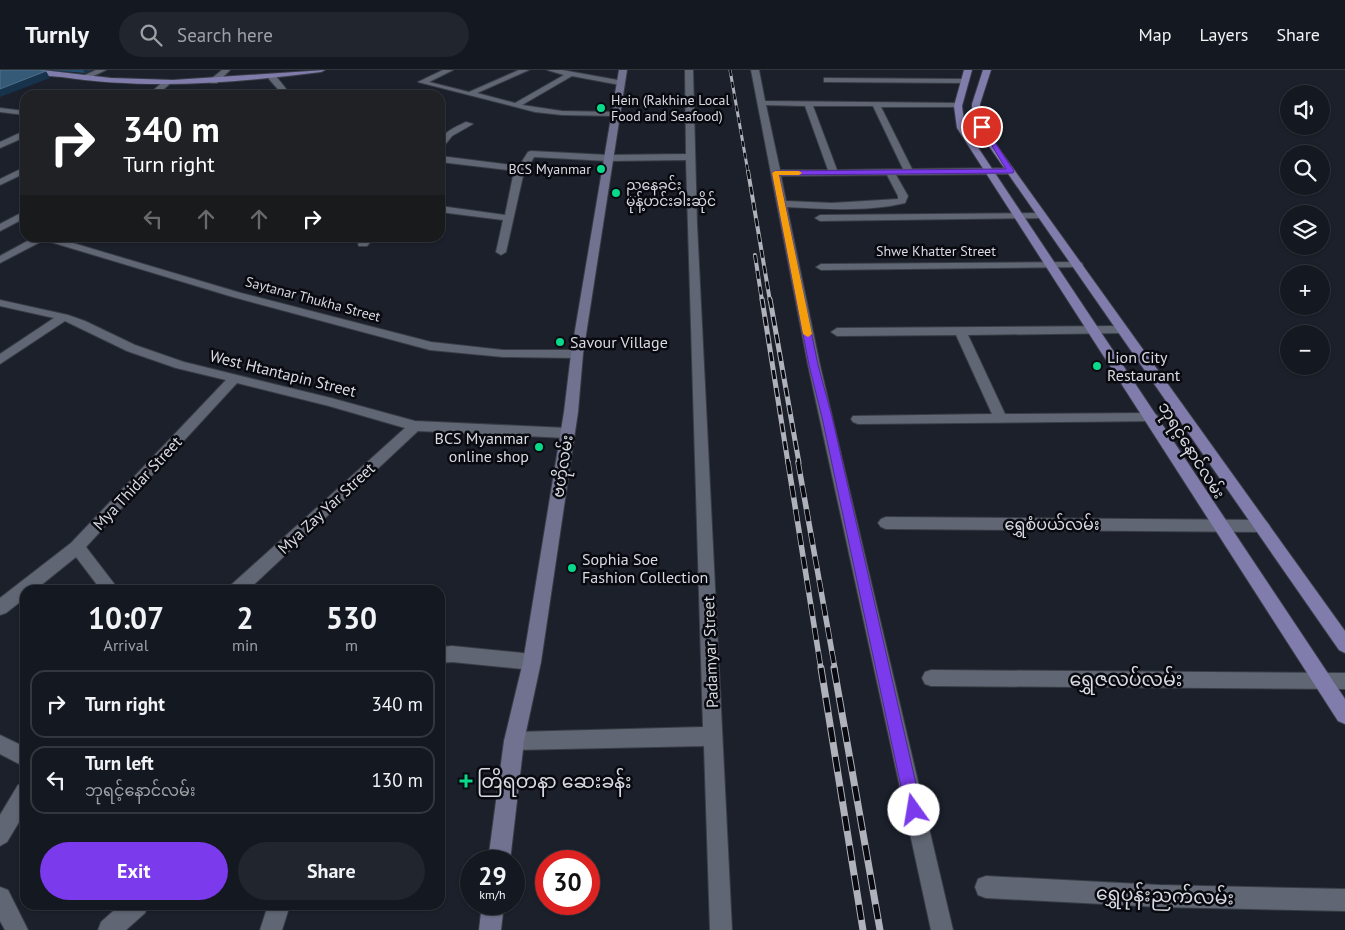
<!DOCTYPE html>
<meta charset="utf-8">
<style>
:root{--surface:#141820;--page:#21252d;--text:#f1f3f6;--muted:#9da0a5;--line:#33373e;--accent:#7c3aed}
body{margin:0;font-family:"PT Sans","Noto Sans Myanmar",sans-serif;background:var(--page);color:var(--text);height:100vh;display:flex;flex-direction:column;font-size:19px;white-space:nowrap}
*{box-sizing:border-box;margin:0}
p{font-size:16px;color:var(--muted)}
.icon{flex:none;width:28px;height:28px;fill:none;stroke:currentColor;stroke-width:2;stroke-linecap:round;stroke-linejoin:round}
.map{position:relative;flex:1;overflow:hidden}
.details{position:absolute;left:20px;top:515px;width:425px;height:325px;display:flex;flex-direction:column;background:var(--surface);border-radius:15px;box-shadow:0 1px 4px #0004,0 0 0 1px var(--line)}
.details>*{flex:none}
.hud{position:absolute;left:20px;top:20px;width:425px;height:152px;border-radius:15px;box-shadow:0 1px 4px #0004,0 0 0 1px var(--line);background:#202124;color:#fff;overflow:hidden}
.controls{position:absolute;left:1280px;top:15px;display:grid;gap:10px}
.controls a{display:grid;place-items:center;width:50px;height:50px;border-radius:50%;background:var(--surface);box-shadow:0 1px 4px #0004,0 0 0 1px var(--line);font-size:25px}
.speed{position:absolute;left:460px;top:780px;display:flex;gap:10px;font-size:25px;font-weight:700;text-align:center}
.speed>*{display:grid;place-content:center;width:65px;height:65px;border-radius:50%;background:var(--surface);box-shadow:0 1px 4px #0004,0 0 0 1px var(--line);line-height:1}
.speed small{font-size:12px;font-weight:400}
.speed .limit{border:8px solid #d22;background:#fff;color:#111}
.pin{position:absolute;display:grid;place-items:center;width:42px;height:42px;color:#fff;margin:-21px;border:2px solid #fff;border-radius:50%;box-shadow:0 1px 5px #0007}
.me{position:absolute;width:55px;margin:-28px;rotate:347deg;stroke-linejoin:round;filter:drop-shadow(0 0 4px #0008)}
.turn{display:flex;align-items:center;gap:18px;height:105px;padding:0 20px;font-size:22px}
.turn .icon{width:65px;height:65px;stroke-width:2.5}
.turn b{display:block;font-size:35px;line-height:42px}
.lanes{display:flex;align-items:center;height:48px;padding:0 20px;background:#0003;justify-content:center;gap:25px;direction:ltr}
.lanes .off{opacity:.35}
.eta{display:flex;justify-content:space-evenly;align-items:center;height:85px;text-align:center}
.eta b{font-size:30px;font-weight:600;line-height:35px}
.action{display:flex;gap:10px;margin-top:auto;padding:10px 20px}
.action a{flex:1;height:58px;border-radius:30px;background:var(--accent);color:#fff;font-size:20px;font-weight:600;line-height:58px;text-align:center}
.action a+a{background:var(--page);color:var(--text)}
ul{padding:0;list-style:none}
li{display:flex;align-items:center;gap:15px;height:68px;margin:0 10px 8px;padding:0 10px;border:2px solid var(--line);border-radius:15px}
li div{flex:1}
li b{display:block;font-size:19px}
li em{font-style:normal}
header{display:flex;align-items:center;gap:30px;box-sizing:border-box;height:70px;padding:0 25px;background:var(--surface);border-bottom:1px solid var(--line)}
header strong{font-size:24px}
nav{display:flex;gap:28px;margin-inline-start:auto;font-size:18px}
.search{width:350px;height:45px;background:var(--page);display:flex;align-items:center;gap:12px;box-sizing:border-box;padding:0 18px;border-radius:28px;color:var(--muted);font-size:19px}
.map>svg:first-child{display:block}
</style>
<header>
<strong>Turnly</strong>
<div class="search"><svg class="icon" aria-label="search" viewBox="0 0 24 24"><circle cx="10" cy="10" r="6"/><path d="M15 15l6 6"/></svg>Search here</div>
<nav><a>Map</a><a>Layers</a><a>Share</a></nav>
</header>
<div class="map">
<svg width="1345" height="860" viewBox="0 0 1345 860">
<rect width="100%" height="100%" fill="#1b202b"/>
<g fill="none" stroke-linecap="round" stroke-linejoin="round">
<g stroke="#383c45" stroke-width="2">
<path id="street" d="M96 0H106L85 10 78 8Z
M222 0H230L217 13H211V9Z
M443 0H453L429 12 469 22 519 0H529L477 23 515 33 564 5 547 0H562L623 11V15H620L572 6 522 35 562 41 616 42 620 44 616 46 562 45 535 42 418 12Z
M685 0H693L697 154 732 860H710L704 676 514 680 507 678 504 671 507 664 514 662 703 657 686 90 608 91 534 87 523 106 506 182 501 185 496 182 503 150 440 142V136L505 145 513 106 517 101 440 92V86L519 96 528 82 531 81 608 85 686 84Z
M751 0H759L765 31 960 33 961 35 957 37H881L912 99 1011 98 1015 101 1011 104 896 105 908 126 905 133C868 142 825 139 787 137L820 295 953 860H931L808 295ZM766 35 805 36 828 100H780ZM813 36H873L903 99 837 100ZM887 105 898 126V129L832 133 786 131 781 106Z
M269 5H275L291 25H283L269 9Z
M824 8 965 9 969 11 965 13 827 12H824Z
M165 10 172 12 157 25H148Z
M0 38 25 41V45L0 42Z
M466 52 473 54 452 66 443 77 440 78C440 62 454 58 466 52Z
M22 62H25V67L0 78V72Z
M25 97V103L0 115V109Z
M25 141V148L0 161V154Z
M1042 143 1045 144V148L820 151 815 148 820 145Z
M33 168H56L241 223 431 272 503 280H577L583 284 577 288 503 287 430 280 233 227 44 170 0 193V186Z
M364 168H374L367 176H359L358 174Z
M1078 192 1082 193 1083 195 1082 197 821 200 816 197 821 194Z
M0 230 68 245 85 251 135 275 184 292 331 328 415 351 567 358 572 360 574 363 572 366 567 368 418 361 248 520H229L231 515 405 358 329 336 237 313 86 477 119 520H101L76 487 35 520H25V528L6 543 0 545V528L71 473 226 310 176 298 127 281 65 251 0 294V284L54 248 0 236Z
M1123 256 1129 260 1127 263 968 265 1005 344 1152 343 1157 345 1159 348 1157 351 858 354 853 352 851 349 853 346 992 344 956 265 837 266 831 262 837 258Z
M886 447 1262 450 1267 452 1270 456 1267 460 1262 462 886 459 881 457 878 453 881 449Z
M452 576 532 584 538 586 541 592 538 598 532 600 452 592 440 593V577Z
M931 600 1345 603V619L931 616 925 614 922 608 925 602Z
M0 665 25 677V697L0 684Z
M25 712V742L7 772 0 776V745L18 715Z
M986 806 1160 815 1345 819V841L1160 837 986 828 978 825 975 817 978 809Z
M0 817 8 820 28 860H5L0 851Z
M120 835H148L145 843 126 860H98L101 852Z
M268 835H290L282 860H260Z"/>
</g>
<g stroke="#383c45" stroke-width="2">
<path id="secondary" d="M619 0H627L583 284 578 342 541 592 524 671 510 791H488L504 671 523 592 564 342 571 284Z
M482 834H504L501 860H479Z"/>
</g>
<g stroke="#383c45" stroke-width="2">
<path id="primary" d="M25 0H42L111 8 173 10 325 0 321 2C235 13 149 20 62 7 51 6 34 6 25 0Z
M964 0H972L962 36 965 58 1345 629V654L1338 651 957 58 954 36Z
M983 0H991L980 34V46L992 69 1345 561V583L1339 580 984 69 972 46V34Z"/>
</g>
<use href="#street" fill="#606673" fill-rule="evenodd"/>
<use href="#secondary" fill="#707290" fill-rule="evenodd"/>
<use href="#primary" fill="#807dac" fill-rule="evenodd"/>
<g stroke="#afb2bb" stroke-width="3">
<path id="rail-far4" d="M730 0 748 102"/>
</g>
<g stroke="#afb2bb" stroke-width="4">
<path id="rail-far3" d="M748 101 770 231
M755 185 762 231"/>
</g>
<g stroke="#afb2bb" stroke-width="5">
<path id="rail-far2" d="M762 229 788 393
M770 229 799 393"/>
</g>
<g stroke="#afb2bb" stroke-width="5.5">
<path id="rail-far1" d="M788 392 821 599
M798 392 835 599"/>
</g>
<g stroke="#afb2bb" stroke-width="7">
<path id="rail" d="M821 598 863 860
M834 598 880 860"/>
</g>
<use href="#rail-far4" stroke="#080a0f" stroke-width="2" stroke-dasharray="6" stroke-linecap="butt"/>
<use href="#rail-far3" stroke="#080a0f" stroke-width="2.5" stroke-dasharray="8" stroke-linecap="butt"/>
<use href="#rail-far2" stroke="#080a0f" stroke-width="3" stroke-dasharray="9" stroke-linecap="butt"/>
<use href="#rail-far1" stroke="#080a0f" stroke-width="4" stroke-dasharray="12" stroke-linecap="butt"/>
<use href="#rail" stroke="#080a0f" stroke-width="5" stroke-dasharray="15" stroke-linecap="butt"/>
</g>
<path fill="#224b6b" d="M48 0H92L85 3Z"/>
<path fill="#17334c" d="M83 0H92L85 3Z
M46 1 50 8 0 27V19Z"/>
<path fill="#355a78" stroke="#4e6e88" d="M0 0H38L46 1 0 19Z"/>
<path fill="#7c3aed" stroke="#51269a" d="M980 56H984L1014 101 1013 103 779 105 818 295 832 347 922 740 919 746 914 748 908 746 906 740 822 347 809 295 772 103 775 101 1006 99Z"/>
<path fill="#f59e0b" d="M775 101H799L802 103 799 105H779L812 264 808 267 803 264 772 103Z"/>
<g fill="#08d98b" stroke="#080a0f" stroke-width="2">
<circle cx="601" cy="38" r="5"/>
<circle cx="601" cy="99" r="5"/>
<circle cx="616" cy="123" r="5"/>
<circle cx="560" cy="272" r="5"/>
<circle cx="1097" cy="296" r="5"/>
<circle cx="539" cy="377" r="5"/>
<circle cx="572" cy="498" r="5"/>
<path d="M463.5 703.5h5v5h5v5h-5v5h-5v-5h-5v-5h5z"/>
</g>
<g text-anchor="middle" stroke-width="5" stroke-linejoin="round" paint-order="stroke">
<g font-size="14" fill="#d7dae2" stroke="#080a0f" text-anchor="start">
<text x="611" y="35">Hein (Rakhine Local<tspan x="611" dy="16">Food and Seafood)</tspan></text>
<text x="591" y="104" text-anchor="end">BCS Myanmar</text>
<text x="626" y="120">ညနေခင်း<tspan x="626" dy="16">မုန့်ဟင်းခါးဆိုင်</tspan></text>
</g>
<g font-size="14" fill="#d7dae2" stroke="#080a0f">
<text x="936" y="186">Shwe Khatter Street</text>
<text transform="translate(313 229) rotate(15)" y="5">Saytanar Thukha Street</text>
</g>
<g font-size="16" fill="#d7dae2" stroke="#080a0f" text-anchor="start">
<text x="570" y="278">Savour Village</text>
<text x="1107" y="293">Lion City<tspan x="1107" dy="18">Restaurant</tspan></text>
<text x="529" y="374" text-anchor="end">BCS Myanmar<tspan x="529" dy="18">online shop</tspan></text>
<text x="582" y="495">Sophia Soe<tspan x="582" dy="18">Fashion Collection</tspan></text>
</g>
<g font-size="16" fill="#d7dae2" stroke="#080a0f">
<text transform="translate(283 303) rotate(14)" y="6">West Htantapin Street</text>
<text transform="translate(1192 380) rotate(58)" y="6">ဘုရင့်နောင်လမ်း</text>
<text transform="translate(562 396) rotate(-81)" y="6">ဗဟိုလမ်း</text>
<text transform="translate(137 413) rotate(-47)" y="6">Mya Thidar Street</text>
<text transform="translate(326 438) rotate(-43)" y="6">Mya Zay Yar Street</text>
<text x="1052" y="460">ရွှေစံပယ်လမ်း</text>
<text transform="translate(710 582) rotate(-92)" y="6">Padamyar Street</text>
</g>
<g font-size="19" fill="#d7dae2" stroke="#080a0f">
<text x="1126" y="616">ရွှေဇလပ်လမ်း</text>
<text transform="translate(1165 825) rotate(2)" y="7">ရွှေပုန်းညက်လမ်း</text>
</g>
<g font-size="19" fill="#d7dae2" stroke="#080a0f" text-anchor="start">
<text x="477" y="718">တြိရတနာ ဆေးခန်း</text>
</g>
</g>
</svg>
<div class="controls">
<a><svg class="icon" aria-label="sound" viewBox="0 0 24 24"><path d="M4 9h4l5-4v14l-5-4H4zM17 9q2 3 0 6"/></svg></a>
<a><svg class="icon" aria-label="search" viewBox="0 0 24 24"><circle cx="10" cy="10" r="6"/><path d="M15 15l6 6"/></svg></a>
<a><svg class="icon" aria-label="layers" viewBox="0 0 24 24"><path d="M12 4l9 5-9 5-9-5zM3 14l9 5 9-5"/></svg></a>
<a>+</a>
<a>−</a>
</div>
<div class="speed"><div>29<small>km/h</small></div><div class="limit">30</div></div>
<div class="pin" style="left:982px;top:57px;background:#d93025"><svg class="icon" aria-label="arrive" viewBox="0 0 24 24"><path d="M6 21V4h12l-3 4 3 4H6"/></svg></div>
<svg class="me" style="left:914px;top:740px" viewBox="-20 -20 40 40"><circle r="19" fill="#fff"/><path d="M0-13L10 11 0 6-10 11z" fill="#7c3aed"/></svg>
<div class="hud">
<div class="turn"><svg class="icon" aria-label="right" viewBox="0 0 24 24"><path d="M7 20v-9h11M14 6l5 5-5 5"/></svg><div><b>340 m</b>Turn right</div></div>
<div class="lanes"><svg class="icon off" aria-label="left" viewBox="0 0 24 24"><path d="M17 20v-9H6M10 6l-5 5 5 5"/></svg><svg class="icon off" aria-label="ahead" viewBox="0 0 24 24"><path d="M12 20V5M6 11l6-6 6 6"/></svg><svg class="icon off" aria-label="ahead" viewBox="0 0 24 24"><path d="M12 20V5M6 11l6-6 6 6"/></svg><svg class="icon" aria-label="right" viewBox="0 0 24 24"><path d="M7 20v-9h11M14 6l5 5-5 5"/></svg></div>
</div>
<section class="details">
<div class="eta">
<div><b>10:07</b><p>Arrival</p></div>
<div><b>2</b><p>min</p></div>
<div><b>530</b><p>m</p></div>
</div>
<ul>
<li><svg class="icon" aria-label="right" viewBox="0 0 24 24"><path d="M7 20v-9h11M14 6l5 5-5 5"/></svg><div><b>Turn right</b></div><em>340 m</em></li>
<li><svg class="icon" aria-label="left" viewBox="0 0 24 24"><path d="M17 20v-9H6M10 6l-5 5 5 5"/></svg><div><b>Turn left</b><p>ဘုရင့်နောင်လမ်း</p></div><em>130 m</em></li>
</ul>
<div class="action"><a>Exit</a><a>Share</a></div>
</section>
</div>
